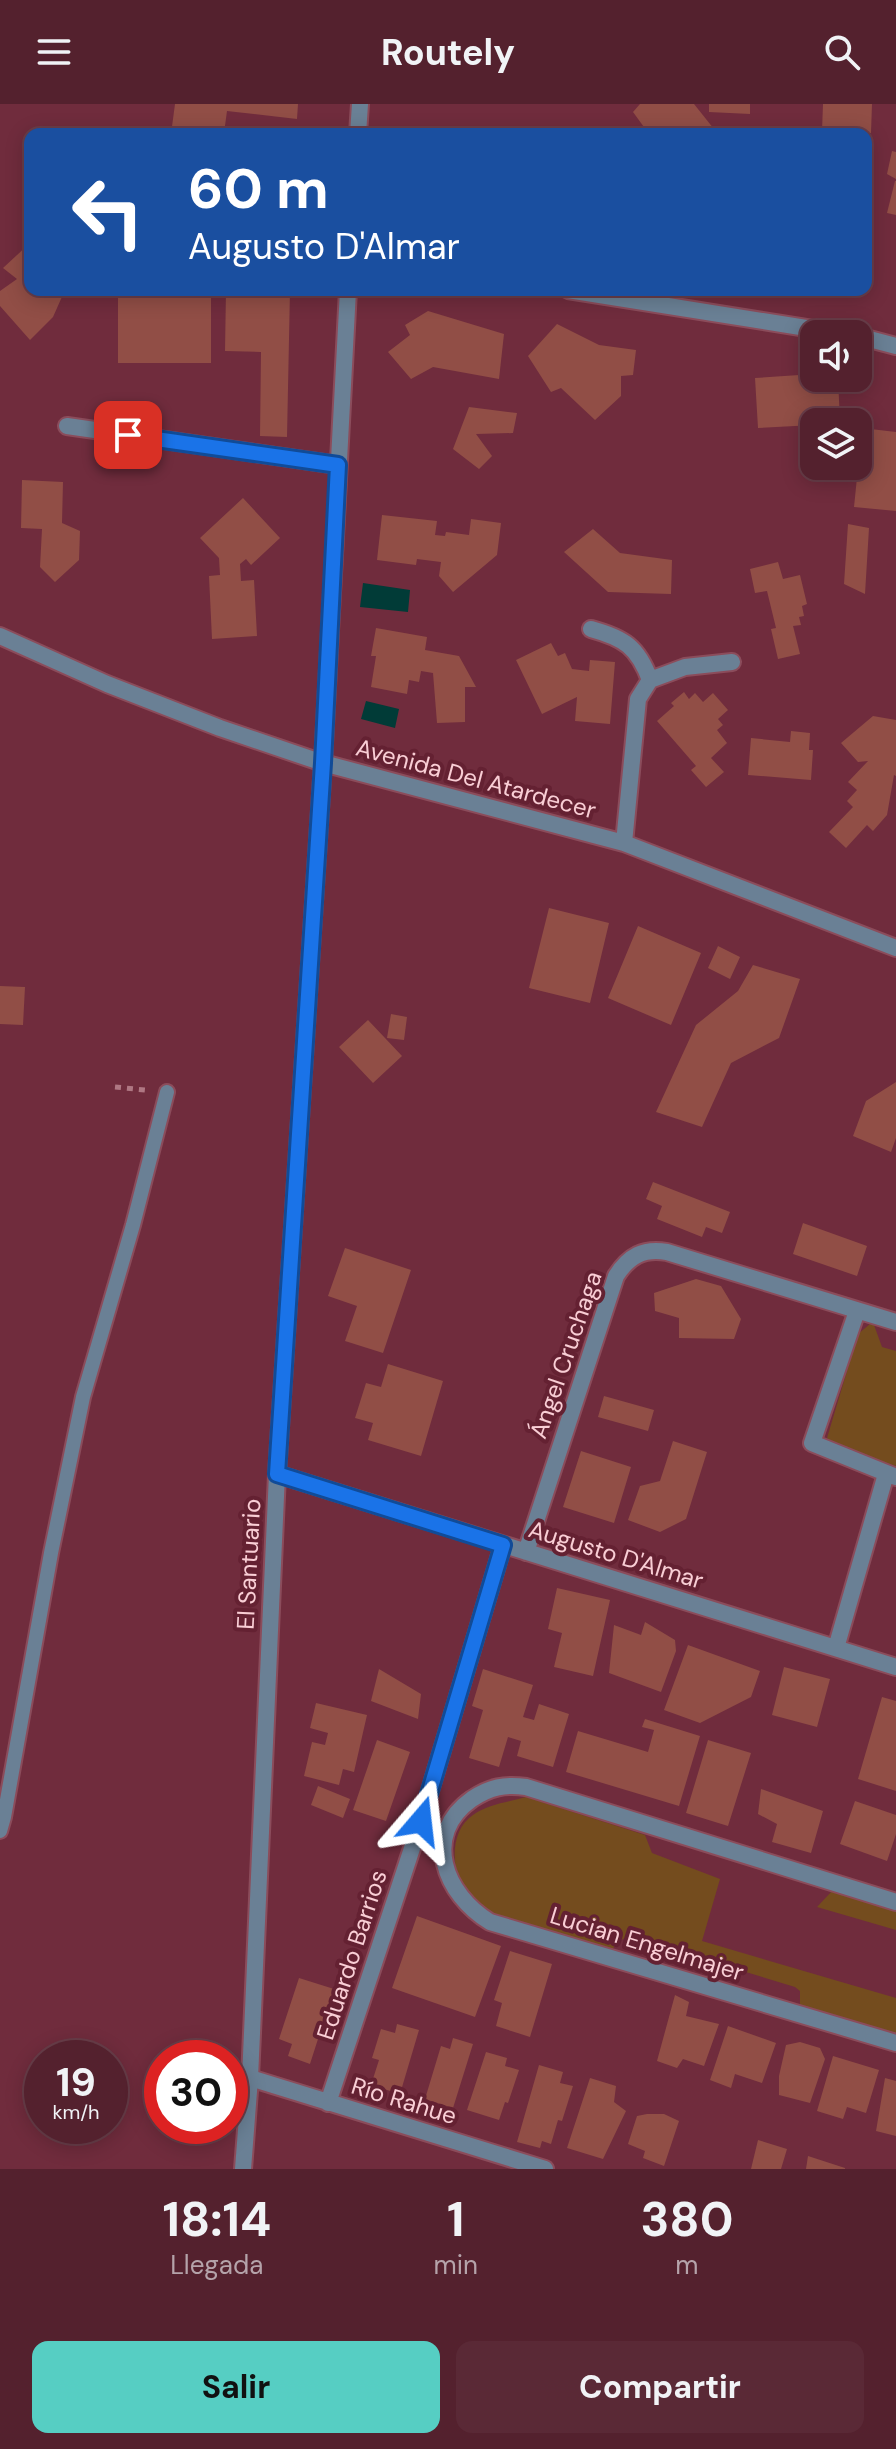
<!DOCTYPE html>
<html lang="es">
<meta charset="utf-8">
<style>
:root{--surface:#54212e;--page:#5a2936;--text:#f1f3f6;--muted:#b5a3aa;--line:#6a3e4a;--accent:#56cec3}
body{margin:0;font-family:"DM Sans",sans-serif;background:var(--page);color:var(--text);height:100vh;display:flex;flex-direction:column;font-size:30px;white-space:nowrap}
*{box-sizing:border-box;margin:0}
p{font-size:26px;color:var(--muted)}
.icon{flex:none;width:44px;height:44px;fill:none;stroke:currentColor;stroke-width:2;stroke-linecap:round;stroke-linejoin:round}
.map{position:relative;height:2065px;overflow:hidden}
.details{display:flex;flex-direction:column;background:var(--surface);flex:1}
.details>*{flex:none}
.top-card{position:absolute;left:24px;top:24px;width:848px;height:168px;border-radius:16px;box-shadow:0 4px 20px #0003,0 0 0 2px var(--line);background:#1a4fa0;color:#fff;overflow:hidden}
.buttons{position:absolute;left:800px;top:216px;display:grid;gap:16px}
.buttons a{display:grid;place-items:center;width:72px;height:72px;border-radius:16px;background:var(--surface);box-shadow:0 4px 20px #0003,0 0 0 2px var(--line);font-size:40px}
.speed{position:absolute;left:24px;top:1936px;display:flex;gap:16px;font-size:40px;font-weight:700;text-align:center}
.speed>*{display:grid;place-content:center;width:104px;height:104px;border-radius:50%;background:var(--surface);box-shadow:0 4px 20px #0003,0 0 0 2px var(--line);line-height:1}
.speed small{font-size:20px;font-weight:400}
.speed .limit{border:12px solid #d22;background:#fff;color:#111}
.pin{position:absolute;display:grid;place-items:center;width:68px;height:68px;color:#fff;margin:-34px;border-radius:16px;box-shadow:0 4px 12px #0006}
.me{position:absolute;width:88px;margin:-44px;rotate:17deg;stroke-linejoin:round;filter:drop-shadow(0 0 6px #0008)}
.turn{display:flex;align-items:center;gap:28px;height:168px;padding:0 32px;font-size:36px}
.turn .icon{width:104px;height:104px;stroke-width:2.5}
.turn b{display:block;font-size:56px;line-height:68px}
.eta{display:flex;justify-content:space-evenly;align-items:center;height:136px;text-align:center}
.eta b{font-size:48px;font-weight:700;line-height:56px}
.cta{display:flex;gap:16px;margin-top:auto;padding:16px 32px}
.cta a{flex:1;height:92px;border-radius:16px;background:var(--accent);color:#111;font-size:32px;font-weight:700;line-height:92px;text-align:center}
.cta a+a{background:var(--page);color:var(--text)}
header{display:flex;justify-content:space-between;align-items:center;height:104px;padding:0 32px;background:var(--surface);font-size:36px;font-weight:700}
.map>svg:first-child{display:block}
</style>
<header><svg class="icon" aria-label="menu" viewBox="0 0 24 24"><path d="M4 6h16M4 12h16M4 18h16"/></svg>Routely<svg class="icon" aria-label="search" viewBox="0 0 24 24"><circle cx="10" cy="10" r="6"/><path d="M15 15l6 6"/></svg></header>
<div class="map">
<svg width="896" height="2065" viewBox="0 0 896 2065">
<rect width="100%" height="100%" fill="#702c3d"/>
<path fill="#744c1e" d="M870 1220 874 1221 882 1243 896 1247V1362L834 1343 827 1334 858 1230Z
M526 1693 645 1731 652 1749 720 1775 702 1837 896 1894V1931L800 1902V1887L795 1883 628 1832 618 1838 611 1847 493 1811C483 1804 472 1795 465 1785 450 1765 450 1726 473 1711 488 1700 509 1698 526 1693Z
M833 1786 896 1806V1826L817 1803Z"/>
<path fill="#013b37" d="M363 479 410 486 408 508 360 503Z
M366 597 399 605 395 624 361 615Z"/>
<path fill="#914e46" d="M175 0H298L297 15 227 7 224 29 202 27V30H171Z
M640 0H694L718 30H649L633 8Z
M709 0H750V10L709 8Z
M823 0H872L871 29 822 27Z
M892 47 896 48V75L887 70Z
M895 77H896V111L887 109Z
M30 139V186H65L53 213 30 236 0 202V187L17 175 3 164Z
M118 186H211V259H118Z
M226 186H290L287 333 260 332 261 248 225 247Z
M428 207 504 230 499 275 433 263 411 275 388 248 410 231 405 221Z
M557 220 599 241 636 246 633 271 621 272V292L595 316 561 284 551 288 528 252Z
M814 270V274H838L840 318H814V321L758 324 755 274Z
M469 303 517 309 513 329 476 330 492 352 479 365 453 345Z
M862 324 896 328V407L854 403Z
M22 376 63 378 62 419 80 427 79 456 55 478 40 463 42 425 21 424Z
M243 394 280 434 251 461 246 455 240 460 241 477 254 476 257 532 212 535 209 472 220 471 219 454 200 434Z
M382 411 437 417 435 431 445 432 446 428 469 431 471 415 501 419 497 451 453 488 439 472 441 458 417 455 416 461 377 456Z
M848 420 869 424 865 490 844 480Z
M593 425 620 449 672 456 671 490 608 488 564 448Z
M778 458 783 475 800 471 807 500 802 502 804 512 799 513 801 521 793 522 800 550 778 555 771 525 776 524 767 487 755 489 750 465Z
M376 524 427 533 425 546 459 552 476 583H465V618L437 619 433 569 421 567 419 578 409 576 407 590 371 583 376 552H371Z
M551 539 558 552 565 549 572 565 589 567 590 556 615 558 610 620 575 617 577 593 542 610 516 556Z
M684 588 689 595 695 589 703 598 713 589 728 606 718 615 723 621 717 626 727 639 711 654 724 668 706 683 691 666 696 662 657 617 674 602 671 599Z
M873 612 896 616V672L894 671 887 711 873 727 867 721 846 744 829 728 853 703 847 697 857 686 848 678 868 657 858 658 841 639Z
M791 627 810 629 809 646H813L811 676 748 671 751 634 790 638Z
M549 804 609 819 590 899 529 884Z
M638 822 701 849 671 921 608 894Z
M718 842 740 853 730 875 708 864Z
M753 861 800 875 779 934 731 959 702 1023 656 1008 696 921 738 887Z
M0 882 25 883 23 921 0 920Z
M391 910 407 913 404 936 387 934Z
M368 916 402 952 373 979 339 943Z
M896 978V1034L891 1048 853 1032 866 997Z
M653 1078 730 1108 722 1129 706 1123 702 1133 657 1115 662 1102 646 1095Z
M803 1119 867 1142 857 1172 793 1150Z
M345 1144 411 1166 383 1249 345 1237 357 1202 328 1192Z
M696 1175 721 1182 741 1215 734 1235 679 1234V1214L655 1207 654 1189Z
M388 1260 443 1277 421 1352 368 1336 373 1319 355 1314 366 1279 381 1283Z
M604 1292 654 1306 648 1327 598 1313Z
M673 1337 707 1348 686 1415 660 1428 628 1416 640 1382 660 1377Z
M581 1347 631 1363 614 1419 563 1403Z
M557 1484 610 1496 593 1572 554 1563 562 1529 548 1525Z
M645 1518 675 1536 676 1547 661 1588 609 1569 614 1521 641 1531Z
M688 1541 760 1567 751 1593 700 1619 664 1606Z
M784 1563 830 1575 817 1623 772 1611Z
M379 1565 421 1590 418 1615 371 1597Z
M483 1565 533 1581 523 1613 534 1616 539 1600 569 1610 553 1663 517 1652 521 1637 508 1633 499 1663 469 1654 483 1606 472 1602Z
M882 1593 896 1597V1687L858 1675Z
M316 1599 367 1611 354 1668 343 1665 339 1681 304 1672 312 1638 325 1641 328 1629 310 1624Z
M645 1615 700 1632 679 1702 566 1668 578 1627 648 1648 654 1626 642 1623Z
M377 1636 410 1648 386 1717 353 1706Z
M708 1636 751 1649 728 1722 686 1709Z
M318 1682 350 1695 343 1714 311 1701Z
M761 1685 823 1707 811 1749 772 1738 777 1720 758 1710Z
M855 1697 896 1711V1730L887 1757 840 1740Z
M417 1812 501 1842 475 1913 392 1884Z
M510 1847 552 1860 530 1933 496 1922 502 1899 494 1896Z
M299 1874 334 1885 310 1960 288 1952 292 1940 279 1935Z
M675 1891 689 1898 686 1912 719 1920 704 1962 683 1955 677 1964 657 1957Z
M397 1920 419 1926 400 1990 371 1981 379 1956 372 1954 381 1925 395 1929Z
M728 1922 776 1939 762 1979 735 1970 731 1984 710 1976Z
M453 1934 473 1940 453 2004 425 1995 441 1942 450 1945Z
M800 1938 820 1944 825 1955 810 1999 779 1991V1972L786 1941Z
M486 1948 507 1954 505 1962 519 1966 508 1999 505 1998 499 2016 467 2006Z
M833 1952 879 1966 866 2009 847 2003 843 2015 817 2007Z
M539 1961 563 1968 560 1979 573 1982 562 2017 558 2016 551 2040 542 2037 540 2044 517 2038Z
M590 1974 616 1982 614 1998 626 2007 603 2055 567 2044Z
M885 1974 896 1977V2032L876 2027Z
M647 2010H664L679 2017 664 2062 643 2054 645 2047 628 2040 637 2012Z
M758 2036 787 2045 781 2065H751Z
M808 2052 845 2064V2065H806Z"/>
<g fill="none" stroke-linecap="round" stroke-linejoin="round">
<g stroke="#8b4c5b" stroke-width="18">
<path id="service" d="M0 1727 4 1713 51 1449 83 1293 133 1121 167 988"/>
</g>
<g stroke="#8b4c5b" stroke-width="20">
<path id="minor" d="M568 186 844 230
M858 232 896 242
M67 322 338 361
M591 525C624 534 638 543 650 576
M0 532 107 580 220 624 323 659 624 739 896 844
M624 739 638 595 650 576 685 563 732 558
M857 1207 812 1339 896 1373
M277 1370 896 1563
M526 1448 616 1172C629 1152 643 1144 667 1148L896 1218
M836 1544 886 1370
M896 1798 526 1683C505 1680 490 1683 472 1695 421 1731 445 1791 490 1818L896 1939
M250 1974 545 2065
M328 1999 421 1717 503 1441"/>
</g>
<g stroke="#8b4c5b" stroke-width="20">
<path id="tertiary" d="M358 30 360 0
M243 2065 250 1974 277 1370 323 659 348 186"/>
</g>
<path stroke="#af7783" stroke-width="5" stroke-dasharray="6 6" stroke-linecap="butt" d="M115 983 145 986"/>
<use href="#service" stroke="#6a8095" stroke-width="14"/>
<use href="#minor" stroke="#6a8095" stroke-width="16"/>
<use href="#tertiary" stroke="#6a8095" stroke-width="16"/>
</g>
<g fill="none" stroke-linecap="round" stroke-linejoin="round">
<g stroke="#114b97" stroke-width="20">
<path id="route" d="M128 331 338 361 323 659 277 1370 503 1441 421 1717"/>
</g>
<use href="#route" stroke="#1a73e8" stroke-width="14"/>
</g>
<g text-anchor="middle" stroke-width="8" stroke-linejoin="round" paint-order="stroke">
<g font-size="24" fill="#f9ced5" stroke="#642132">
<text transform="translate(476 675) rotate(15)" y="8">Avenida Del Atardecer</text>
<text transform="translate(566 1251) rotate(-71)" y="8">Ángel Cruchaga</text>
<text transform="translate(616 1451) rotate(17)" y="8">Augusto D'Almar</text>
<text transform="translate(249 1460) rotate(-87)" y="8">El Santuario</text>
<text transform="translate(647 1840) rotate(17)" y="8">Lucian Engelmajer</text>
<text transform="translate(352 1851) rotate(-72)" y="8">Eduardo Barrios</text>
<text transform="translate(404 1997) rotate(17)" y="8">Río Rahue</text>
</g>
</g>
</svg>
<div class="buttons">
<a><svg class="icon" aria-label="sound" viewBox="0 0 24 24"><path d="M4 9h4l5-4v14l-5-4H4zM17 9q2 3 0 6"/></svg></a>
<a><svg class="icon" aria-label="layers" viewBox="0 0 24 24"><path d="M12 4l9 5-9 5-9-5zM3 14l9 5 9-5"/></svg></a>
</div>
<div class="speed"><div>19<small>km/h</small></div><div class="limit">30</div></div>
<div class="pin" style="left:128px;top:331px;background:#d93025"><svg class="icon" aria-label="arrive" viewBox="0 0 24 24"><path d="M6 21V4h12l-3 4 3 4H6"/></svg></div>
<svg class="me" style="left:421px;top:1717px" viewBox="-20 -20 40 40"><path d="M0-17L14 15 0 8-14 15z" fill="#1a73e8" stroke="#fff" stroke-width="4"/></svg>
<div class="top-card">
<div class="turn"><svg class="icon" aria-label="left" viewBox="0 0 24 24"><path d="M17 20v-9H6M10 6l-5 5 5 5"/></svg><div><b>60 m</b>Augusto D'Almar</div></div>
</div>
</div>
<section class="details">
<div class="eta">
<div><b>18:14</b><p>Llegada</p></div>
<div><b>1</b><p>min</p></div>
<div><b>380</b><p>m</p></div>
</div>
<div class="cta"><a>Salir</a><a>Compartir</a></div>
</section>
